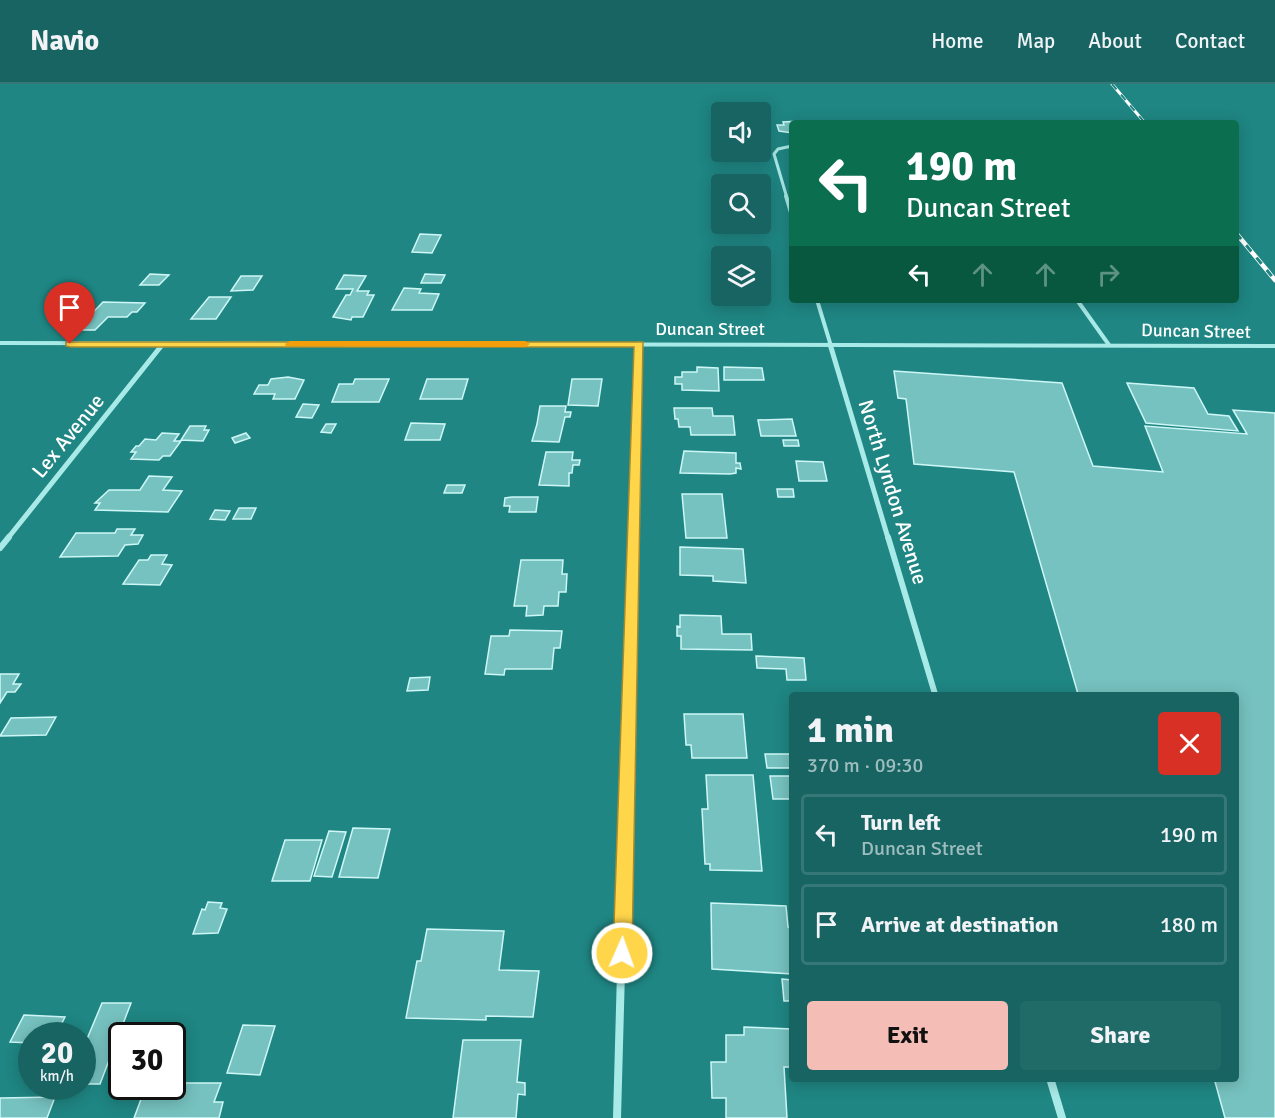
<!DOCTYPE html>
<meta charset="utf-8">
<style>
:root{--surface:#176462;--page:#206a68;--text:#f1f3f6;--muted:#9ebdbe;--line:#367877;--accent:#f4bdb6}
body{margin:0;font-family:Signika,sans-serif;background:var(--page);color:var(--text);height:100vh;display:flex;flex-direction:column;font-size:22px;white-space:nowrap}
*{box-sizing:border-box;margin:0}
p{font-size:20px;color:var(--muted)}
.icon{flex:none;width:33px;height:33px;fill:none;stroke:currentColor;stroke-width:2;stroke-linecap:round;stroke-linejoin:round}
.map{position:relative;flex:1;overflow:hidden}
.drawer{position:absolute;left:789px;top:608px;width:450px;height:390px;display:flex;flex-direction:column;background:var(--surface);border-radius:6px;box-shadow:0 3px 15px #0003}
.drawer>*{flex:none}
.guide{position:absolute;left:789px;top:36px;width:450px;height:183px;border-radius:6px;box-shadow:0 3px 15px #0003;background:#0b6e4f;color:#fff;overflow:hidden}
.fabs{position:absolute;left:711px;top:18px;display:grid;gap:12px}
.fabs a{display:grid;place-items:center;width:60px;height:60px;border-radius:6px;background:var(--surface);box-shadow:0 3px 15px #0003;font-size:30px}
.speed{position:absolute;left:18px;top:938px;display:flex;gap:12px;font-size:30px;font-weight:700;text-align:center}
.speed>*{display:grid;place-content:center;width:78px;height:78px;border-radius:50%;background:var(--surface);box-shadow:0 3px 15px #0003;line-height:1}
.speed small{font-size:15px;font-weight:400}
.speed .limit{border:3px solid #111;border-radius:9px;background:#fff;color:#111}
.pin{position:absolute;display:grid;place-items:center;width:51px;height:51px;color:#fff;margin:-62px -26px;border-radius:50% 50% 50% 0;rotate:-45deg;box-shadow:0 0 6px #0007}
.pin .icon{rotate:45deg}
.me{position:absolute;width:66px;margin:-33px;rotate:2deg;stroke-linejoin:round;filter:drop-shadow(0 0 4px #0008)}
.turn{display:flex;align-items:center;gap:21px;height:126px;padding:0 18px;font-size:27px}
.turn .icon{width:78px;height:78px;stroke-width:2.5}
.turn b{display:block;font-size:42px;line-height:51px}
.lanes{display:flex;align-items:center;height:57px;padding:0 18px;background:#0003;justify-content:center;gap:30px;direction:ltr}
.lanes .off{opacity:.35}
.round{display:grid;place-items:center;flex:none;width:63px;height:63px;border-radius:6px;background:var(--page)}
.headline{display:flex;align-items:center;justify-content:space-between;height:102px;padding:0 18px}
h1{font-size:36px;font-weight:700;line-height:45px}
.action{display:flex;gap:12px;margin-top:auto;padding:12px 18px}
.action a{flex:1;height:69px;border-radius:6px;background:var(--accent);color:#111;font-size:24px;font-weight:700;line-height:69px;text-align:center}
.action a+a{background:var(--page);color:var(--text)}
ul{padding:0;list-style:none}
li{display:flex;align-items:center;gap:18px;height:81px;margin:0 12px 9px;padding:0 6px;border:3px solid var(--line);border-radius:6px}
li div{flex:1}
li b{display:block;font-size:22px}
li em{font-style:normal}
header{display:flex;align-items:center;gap:36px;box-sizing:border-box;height:84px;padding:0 30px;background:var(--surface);border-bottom:2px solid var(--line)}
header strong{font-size:28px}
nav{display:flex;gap:33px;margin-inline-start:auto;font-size:21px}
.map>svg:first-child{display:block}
</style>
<header>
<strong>Navio</strong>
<nav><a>Home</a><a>Map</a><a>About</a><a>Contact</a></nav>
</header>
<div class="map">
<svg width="1275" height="1034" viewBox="0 0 1275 1034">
<rect width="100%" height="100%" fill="#1f8683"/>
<path fill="#76c2c0" stroke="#cdf7f6" stroke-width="1.5" d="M801 37 792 39V49L779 47 777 41H784L783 38Z
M420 150 441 151 432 169 412 168Z
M150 190 169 191 159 201H140Z
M425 190 445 191 441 199H421Z
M344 191 366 192 357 207H369L367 211H374L363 233H352L351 236 333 233 346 211H350L353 205H336Z
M241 192H262L253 206 231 207Z
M404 204 421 205 419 209 439 210 432 226H392Z
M209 213H231L216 235H191Z
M103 218 145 219 137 228H132L127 233H108L95 246H76Z
M697 283 718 284 719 307 682 306V300H675V293H682V288H697Z
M724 283 762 284 764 296H724Z
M894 287 1062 299 1093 382 1163 388 1145 342 1247 350 1233 326 1275 329V1034H1225L1214 994H1236V610H1078L1014 388 914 380 906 315 898 314Z
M288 293 304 296 295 315H273L275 310H254L259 301H268L271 295Z
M355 295H389L379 318H332L339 300H353Z
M427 295H468L462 315H420Z
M572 295H602L598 322 568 321Z
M1127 299 1194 304 1208 330 1229 332 1238 347 1146 339Z
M303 320 319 321 312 334 296 333Z
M540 322H566L565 328H571L570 333H565L559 358 532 357 537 340Z
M674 324H712L713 332H733L735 351H691L690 343H679L678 335H675Z
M792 335 796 352H761L758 336Z
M411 339 445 340 440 356H405Z
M326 340H336L331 349 321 348Z
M190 342H206L204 346H209L203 357 181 356Z
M162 349 179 350 174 357H181L170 372H163L159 376 131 375 136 368H131L136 362H139L145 355 156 356Z
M246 349 250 354 235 359 232 354Z
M783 356H798L799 362H784Z
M684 367 736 369V379H740L741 385 736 384V389L730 390 680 389Z
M546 368H573L572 376H580L579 381H573L572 389H569V402L539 401Z
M796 377 823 378 827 397H799Z
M149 392 172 393 163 406 182 407 168 428 95 426 100 419H95L109 406H140Z
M447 401H465L462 409H444Z
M777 405H793L794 413H778Z
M682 410H722L727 454H686Z
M512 413H538L536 428H509L510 422H504L505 414Z
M239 424H256L251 435H233Z
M215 426 230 427 225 436 210 435Z
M117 445H135L131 451H143L138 460 125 461 118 472 60 473 76 449H115Z
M680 463 743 465 746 499 713 497V492L680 491Z
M151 471H167L162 480 172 481 160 501 123 500 139 476H148Z
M521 476H563L562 490H567L566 508H559L558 522H544L543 531 526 532 527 522H514Z
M680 531 721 532 722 550H751L752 566 681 565V552H677V542L680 543Z
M510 546 562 547 560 564H554L552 585H505L504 591 485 590 491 552H509Z
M756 572 804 574 806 596H787L786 585 757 584Z
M0 590H19L13 600H21L15 608H7L0 619Z
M430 593 428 606 407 607 410 594Z
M684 630H743L747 674H692L691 661H686Z
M56 633 46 651 0 652 11 634Z
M765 670H792V684H767Z
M706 691H753L762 787 710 786V780H705L702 725H708Z
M770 692H792V715H773Z
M353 744 390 745 378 794 339 793Z
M329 747 346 748 332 793 314 792Z
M285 756H322L310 797H272Z
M208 818 222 819 220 824 227 825 218 849 193 850 202 825 205 826Z
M711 819 786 822 788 843 792 844V890L712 885Z
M427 845 504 847 499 886 539 887 533 933 486 932V936L406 934 417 877H421Z
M782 895 792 896V917H784Z
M102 919H131L100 1000H82V967Z
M24 931 65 933 56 951H32V959L10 958Z
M243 941 275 942 260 991 227 989Z
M744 943 792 945V983H784L787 1034H726V1014H712L711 978H726V951H744Z
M463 956H521L517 998 525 999V1011L518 1010 516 1034H453Z
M172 999H221L214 1018H223L219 1034H134L146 1002H172Z
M55 1013 47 1034H0V1014Z"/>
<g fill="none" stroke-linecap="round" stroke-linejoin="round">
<path stroke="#a8eae7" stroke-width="3" d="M787 114 774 70 778 65 792 62"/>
<path stroke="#a8eae7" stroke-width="4" d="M786 112 792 132
M817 216 831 262
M1077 216 1109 261"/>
<path stroke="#a8eae7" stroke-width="5" d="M830 260 888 454
M8 454 162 261
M633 454 639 260"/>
<path stroke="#a8eae7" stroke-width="6" d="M888 453 935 610
M0 464 9 453
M626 706 634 453"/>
<path stroke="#a8eae7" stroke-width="8" d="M1050 994 1062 1034
M617 1034 626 705"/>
<path fill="#a8eae7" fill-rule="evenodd" d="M0 257 1275 260V264L0 261Z"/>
<g stroke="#fff" stroke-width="3">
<path id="rail-far1" d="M1112 0 1145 39"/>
</g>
<g stroke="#fff" stroke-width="4.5">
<path id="rail" d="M1236 149 1275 196"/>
</g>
<use href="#rail-far1" stroke="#1f8683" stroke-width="2" stroke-dasharray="7" stroke-linecap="butt"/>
<use href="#rail" stroke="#1f8683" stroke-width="3" stroke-dasharray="8" stroke-linecap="butt"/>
</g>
<path fill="#ffd54a" stroke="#a68a30" stroke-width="1.5" d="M66 258H643L632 869 629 876 622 879 615 876 613 869 634 263H70L66 262Z"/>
<path fill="#f59e0b" d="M290 257H525L530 260 525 263 286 262 285 260Z"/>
<g text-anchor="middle" stroke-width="6" stroke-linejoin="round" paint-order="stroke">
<g font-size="18" fill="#fff" stroke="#1f8683">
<text x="710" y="251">Duncan Street</text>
<text transform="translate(1196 247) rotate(1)" y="6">Duncan Street</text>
</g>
<g font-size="21" fill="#fff" stroke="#1f8683">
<text transform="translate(68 352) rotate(-51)" y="7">Lex Avenue</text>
<text transform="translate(893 408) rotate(73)" y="7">North Lyndon Avenue</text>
</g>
</g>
</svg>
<div class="fabs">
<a><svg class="icon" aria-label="sound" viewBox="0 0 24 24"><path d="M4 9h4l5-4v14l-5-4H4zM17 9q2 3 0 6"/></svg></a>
<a><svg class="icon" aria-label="search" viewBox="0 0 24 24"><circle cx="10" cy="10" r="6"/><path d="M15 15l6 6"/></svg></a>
<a><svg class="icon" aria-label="layers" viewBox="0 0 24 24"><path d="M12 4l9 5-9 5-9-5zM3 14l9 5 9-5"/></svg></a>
</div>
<div class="speed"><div>20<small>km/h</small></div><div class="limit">30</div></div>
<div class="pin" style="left:70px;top:260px;background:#d93025"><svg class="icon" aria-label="arrive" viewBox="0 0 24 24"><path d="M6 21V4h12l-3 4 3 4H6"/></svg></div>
<svg class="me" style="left:622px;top:869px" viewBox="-20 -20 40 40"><circle r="17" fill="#ffd54a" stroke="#fff" stroke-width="3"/><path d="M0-11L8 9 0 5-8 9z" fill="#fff"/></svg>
<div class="guide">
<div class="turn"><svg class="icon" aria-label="left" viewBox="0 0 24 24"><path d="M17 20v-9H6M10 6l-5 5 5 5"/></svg><div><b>190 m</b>Duncan Street</div></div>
<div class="lanes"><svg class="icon" aria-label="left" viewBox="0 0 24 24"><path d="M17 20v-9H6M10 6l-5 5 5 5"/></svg><svg class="icon off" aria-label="ahead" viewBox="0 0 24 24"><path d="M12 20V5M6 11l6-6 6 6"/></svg><svg class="icon off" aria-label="ahead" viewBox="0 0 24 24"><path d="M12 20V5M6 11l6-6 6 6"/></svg><svg class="icon off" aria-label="right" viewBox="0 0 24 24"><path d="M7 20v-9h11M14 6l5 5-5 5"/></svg></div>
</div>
<section class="drawer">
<div class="headline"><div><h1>1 min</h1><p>370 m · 09:30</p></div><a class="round" style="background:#d93025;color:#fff"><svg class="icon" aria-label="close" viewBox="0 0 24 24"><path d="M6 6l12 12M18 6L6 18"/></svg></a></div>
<ul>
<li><svg class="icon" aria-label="left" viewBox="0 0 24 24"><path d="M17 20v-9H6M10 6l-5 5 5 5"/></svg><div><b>Turn left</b><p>Duncan Street</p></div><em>190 m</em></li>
<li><svg class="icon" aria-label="arrive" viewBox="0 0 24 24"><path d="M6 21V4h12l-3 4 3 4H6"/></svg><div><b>Arrive at destination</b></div><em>180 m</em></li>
</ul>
<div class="action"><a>Exit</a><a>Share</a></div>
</section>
</div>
